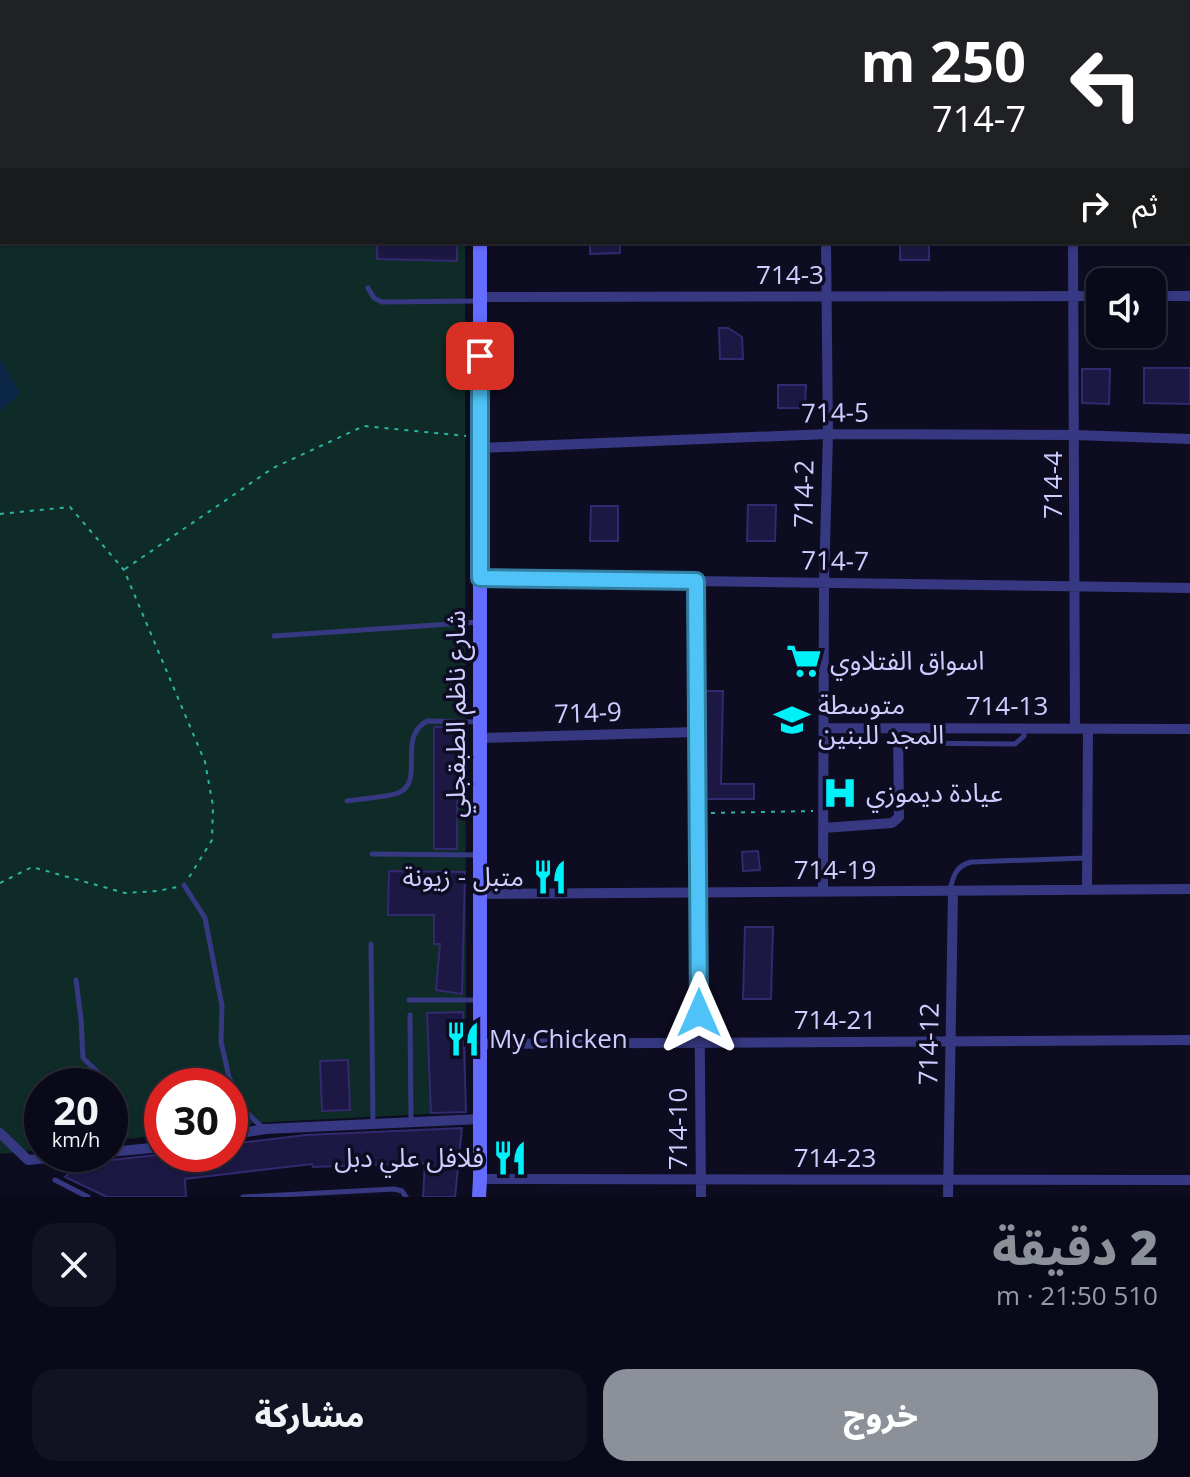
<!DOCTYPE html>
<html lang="ar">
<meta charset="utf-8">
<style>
:root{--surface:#0a0919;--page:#131222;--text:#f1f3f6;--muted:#999aa2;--line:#2a2a38;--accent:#8c9099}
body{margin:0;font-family:"Open Sans","Noto Sans Arabic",sans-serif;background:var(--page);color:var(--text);direction:rtl;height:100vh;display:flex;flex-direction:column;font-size:30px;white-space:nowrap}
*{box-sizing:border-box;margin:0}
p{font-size:26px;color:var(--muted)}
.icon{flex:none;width:44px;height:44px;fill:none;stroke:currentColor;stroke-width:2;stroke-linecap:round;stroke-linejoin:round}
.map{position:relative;height:1197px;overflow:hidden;direction:ltr}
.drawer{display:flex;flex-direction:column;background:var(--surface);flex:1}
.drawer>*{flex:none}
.banner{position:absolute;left:0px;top:0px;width:1190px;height:244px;box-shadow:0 2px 6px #0004,0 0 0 2px var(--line);direction:rtl;background:#202124;color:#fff;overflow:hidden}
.fabs{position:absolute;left:1086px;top:268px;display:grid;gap:16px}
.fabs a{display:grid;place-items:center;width:80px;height:80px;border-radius:16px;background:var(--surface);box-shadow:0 2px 6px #0004,0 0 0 2px var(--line);font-size:40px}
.speed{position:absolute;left:24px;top:1068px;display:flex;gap:16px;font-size:40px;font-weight:700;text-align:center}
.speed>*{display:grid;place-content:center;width:104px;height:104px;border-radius:50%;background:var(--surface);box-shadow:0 2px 6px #0004,0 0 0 2px var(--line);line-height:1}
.speed small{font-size:20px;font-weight:400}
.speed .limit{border:12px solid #d22;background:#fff;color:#111}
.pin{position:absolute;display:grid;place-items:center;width:68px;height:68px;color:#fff;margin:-34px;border-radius:16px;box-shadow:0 4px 12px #0006}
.me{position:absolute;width:88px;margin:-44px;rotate:0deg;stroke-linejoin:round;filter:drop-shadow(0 0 6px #0008)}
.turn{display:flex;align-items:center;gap:28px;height:168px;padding:0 32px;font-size:36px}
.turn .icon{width:104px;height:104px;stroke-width:2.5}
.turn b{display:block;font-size:56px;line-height:68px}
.then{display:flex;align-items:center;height:76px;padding:0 32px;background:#0003;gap:16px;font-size:30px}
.round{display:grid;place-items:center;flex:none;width:84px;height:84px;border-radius:24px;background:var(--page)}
.overview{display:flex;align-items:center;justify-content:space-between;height:136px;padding:0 32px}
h1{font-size:48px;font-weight:800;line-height:60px;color:var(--accent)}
.button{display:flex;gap:16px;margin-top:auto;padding:16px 32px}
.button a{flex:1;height:92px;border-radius:24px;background:var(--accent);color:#fff;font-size:32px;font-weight:800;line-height:92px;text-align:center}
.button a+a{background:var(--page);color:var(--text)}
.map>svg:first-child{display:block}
</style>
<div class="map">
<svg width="1190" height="1197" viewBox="0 0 1190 1197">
<rect width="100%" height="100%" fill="#0e0c21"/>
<path fill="#0f2b28" d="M0 167H2V242H465L466 1112 271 1122 230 1126V1086H162V1135L110 1141V1086H42V1150L0 1154Z"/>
<path fill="#0b2647" d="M0 358 20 393 0 411Z"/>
<path fill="#1d1843" stroke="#32296f" stroke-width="2" d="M377 242H457V261L377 259Z
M590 242H620V253L590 254Z
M900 242H929V260H900Z
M719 328H728L742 337 743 359H720Z
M1144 368H1190V404L1144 403Z
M1082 369H1110L1109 404 1082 403Z
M778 385H806L805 408H778Z
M748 505H776L775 541H747Z
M591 506H618V541H590Z
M705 691H723L721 784H754V799H706Z
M434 727H458L457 849H434Z
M758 851 760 870 743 871 742 852Z
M389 871 465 872 462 994 436 990 440 944H434V915H388Z
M745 927H773L771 999H743Z
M463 1012 466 1112 431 1113 427 1013Z
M348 1060 350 1110 322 1111 320 1061Z
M462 1128 455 1197H423L425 1163 313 1167 312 1164 185 1179 186 1197H107L65 1177 80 1163 93 1160H111L166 1154H230V1144L306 1135Z"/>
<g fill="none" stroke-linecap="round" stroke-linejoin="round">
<path stroke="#2ab5a2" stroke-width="2" stroke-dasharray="4 6" stroke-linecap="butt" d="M0 160H2
M0 514 70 507 124 570 205 762 213 806 212 840 188 879
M125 569 273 468 364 426 466 436
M711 813 813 811
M0 883 32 867 125 893 157 891 177 887"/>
<path stroke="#363981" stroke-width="5" d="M208 0V2
M113 2 118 0
M278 2V0
M368 288 374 298 382 302 476 301
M274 636 479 622
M900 743 1015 744 1024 736V730
M347 801C362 798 385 798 398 793 426 782 396 738 427 721L479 722
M372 854 479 855
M184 885 205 918 222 1006 221 1042 229 1077 243 1109 264 1129
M950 890C953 876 956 866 971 862L1086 858
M371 944 373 1123
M76 980 81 1019 83 1058 105 1079 107 1086
M409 1000H479
M410 1015 411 1121
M110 1108 117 1150
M55 1180 88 1197
M243 1197 394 1189 402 1191 406 1197"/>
<path stroke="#363981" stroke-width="10" d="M1188 154H1190
M1073 242 1075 729
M1152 296H1190
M480 297 1100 296
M480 448 828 434 1075 435 1190 439
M480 578 1190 588
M696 581 701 1197
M824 728 1190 729
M480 738 697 732
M823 828 892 823 899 817 898 728
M1087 890 1088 729
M823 892 824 583 828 434 826 242
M480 894 1190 889
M480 1044 1190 1040
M0 1133 28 1160 88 1154
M230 1135 265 1129 480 1119
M110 1152 162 1147
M480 1179 1190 1180
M948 1197 953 891"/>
<path stroke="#646cff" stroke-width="14" d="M476 0V2
M479 1197 480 1179V242"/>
<path stroke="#b254ff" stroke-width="16" d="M463 0 465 2
M495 2 497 0"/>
<path stroke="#ff48ae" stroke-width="18" d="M90 2 92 0
M0 99 2 98"/>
</g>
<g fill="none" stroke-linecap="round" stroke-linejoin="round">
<g stroke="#337fa1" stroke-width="20">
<path id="route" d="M480 356V578L696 581 699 1013"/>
</g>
<use href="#route" stroke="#4fc3f7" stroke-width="14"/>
</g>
<defs>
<g id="supermarket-bare" transform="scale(2.76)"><path d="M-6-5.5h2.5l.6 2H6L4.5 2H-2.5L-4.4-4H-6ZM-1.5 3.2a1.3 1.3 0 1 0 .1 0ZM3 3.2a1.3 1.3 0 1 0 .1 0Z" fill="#00f2f8" stroke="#0e0c21" stroke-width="2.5" paint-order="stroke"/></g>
<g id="school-bare" transform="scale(2.76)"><path d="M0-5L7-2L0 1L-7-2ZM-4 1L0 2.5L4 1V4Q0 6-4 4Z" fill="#00f2f8" stroke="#0e0c21" stroke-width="2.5" paint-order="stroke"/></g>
<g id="hospital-bare" transform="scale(2.76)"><path d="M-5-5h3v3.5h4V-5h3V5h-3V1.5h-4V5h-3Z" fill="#00f2f8" stroke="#0e0c21" stroke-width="2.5" paint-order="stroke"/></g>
<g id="restaurant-bare" transform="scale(2.76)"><path d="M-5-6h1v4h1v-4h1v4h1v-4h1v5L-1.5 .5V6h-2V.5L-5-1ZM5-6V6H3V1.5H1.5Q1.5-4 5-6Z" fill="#00f2f8" stroke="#0e0c21" stroke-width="2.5" paint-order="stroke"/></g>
</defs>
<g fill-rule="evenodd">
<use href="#supermarket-bare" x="804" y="661"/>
<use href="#school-bare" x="792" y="720"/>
<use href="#hospital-bare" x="840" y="793"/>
<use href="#restaurant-bare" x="550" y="877"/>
<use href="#restaurant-bare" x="463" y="1039"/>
<use href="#restaurant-bare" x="510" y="1158"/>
</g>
<g text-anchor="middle" stroke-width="7" stroke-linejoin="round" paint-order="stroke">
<g font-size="26" fill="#cecdff" stroke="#0e0c21">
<text x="790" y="284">714-3</text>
<text transform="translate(835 413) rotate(-1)" y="9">714-5</text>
<text transform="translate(1053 485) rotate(-90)" y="9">714-4</text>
<text transform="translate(804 494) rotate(-89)" y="9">714-2</text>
<text transform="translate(835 561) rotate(1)" y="9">714-7</text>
<text x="1007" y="715">714-13</text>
<text transform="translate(588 713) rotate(-2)" y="9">714-9</text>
<text transform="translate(456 714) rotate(-90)" y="9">شارع ناظم الطبقجلي</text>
<text x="835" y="879">714-19</text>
<text x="835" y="1029">714-21</text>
<text transform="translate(929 1044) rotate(-89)" y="9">714-12</text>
<text transform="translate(678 1129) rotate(-90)" y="9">714-10</text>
<text x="835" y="1167">714-23</text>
</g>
<g font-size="26" fill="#cecdff" stroke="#0e0c21" text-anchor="start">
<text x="830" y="670">اسواق الفتلاوي</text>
<text x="818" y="714">متوسطة<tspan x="818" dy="30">المجد للبنين</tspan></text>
<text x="866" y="802">عيادة ديموزي</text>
<text x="524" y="886" text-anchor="end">متبل - زيونة</text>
<text x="489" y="1048">My Chicken</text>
<text x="484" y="1167" text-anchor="end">فلافل علي دبل</text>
</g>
</g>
</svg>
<div class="fabs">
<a><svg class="icon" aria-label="sound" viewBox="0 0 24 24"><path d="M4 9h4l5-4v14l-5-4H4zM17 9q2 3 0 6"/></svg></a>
</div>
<div class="speed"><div>20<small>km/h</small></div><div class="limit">30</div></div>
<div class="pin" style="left:480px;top:356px;background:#d93025"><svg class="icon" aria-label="arrive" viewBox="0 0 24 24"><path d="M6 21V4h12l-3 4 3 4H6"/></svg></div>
<svg class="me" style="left:699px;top:1013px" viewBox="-20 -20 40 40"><path d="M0-17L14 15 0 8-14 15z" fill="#4fc3f7" stroke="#fff" stroke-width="4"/></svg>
<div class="banner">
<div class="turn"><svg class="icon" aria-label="left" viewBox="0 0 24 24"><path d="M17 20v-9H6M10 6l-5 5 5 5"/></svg><div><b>250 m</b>714-7</div></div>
<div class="then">ثم<svg class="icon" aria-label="right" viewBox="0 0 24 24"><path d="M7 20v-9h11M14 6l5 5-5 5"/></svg></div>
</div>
</div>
<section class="drawer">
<div class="overview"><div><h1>2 دقيقة</h1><p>510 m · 21:50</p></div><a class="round"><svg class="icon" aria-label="close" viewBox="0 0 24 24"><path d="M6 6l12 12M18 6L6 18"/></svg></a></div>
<div class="button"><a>خروج</a><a>مشاركة</a></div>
</section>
